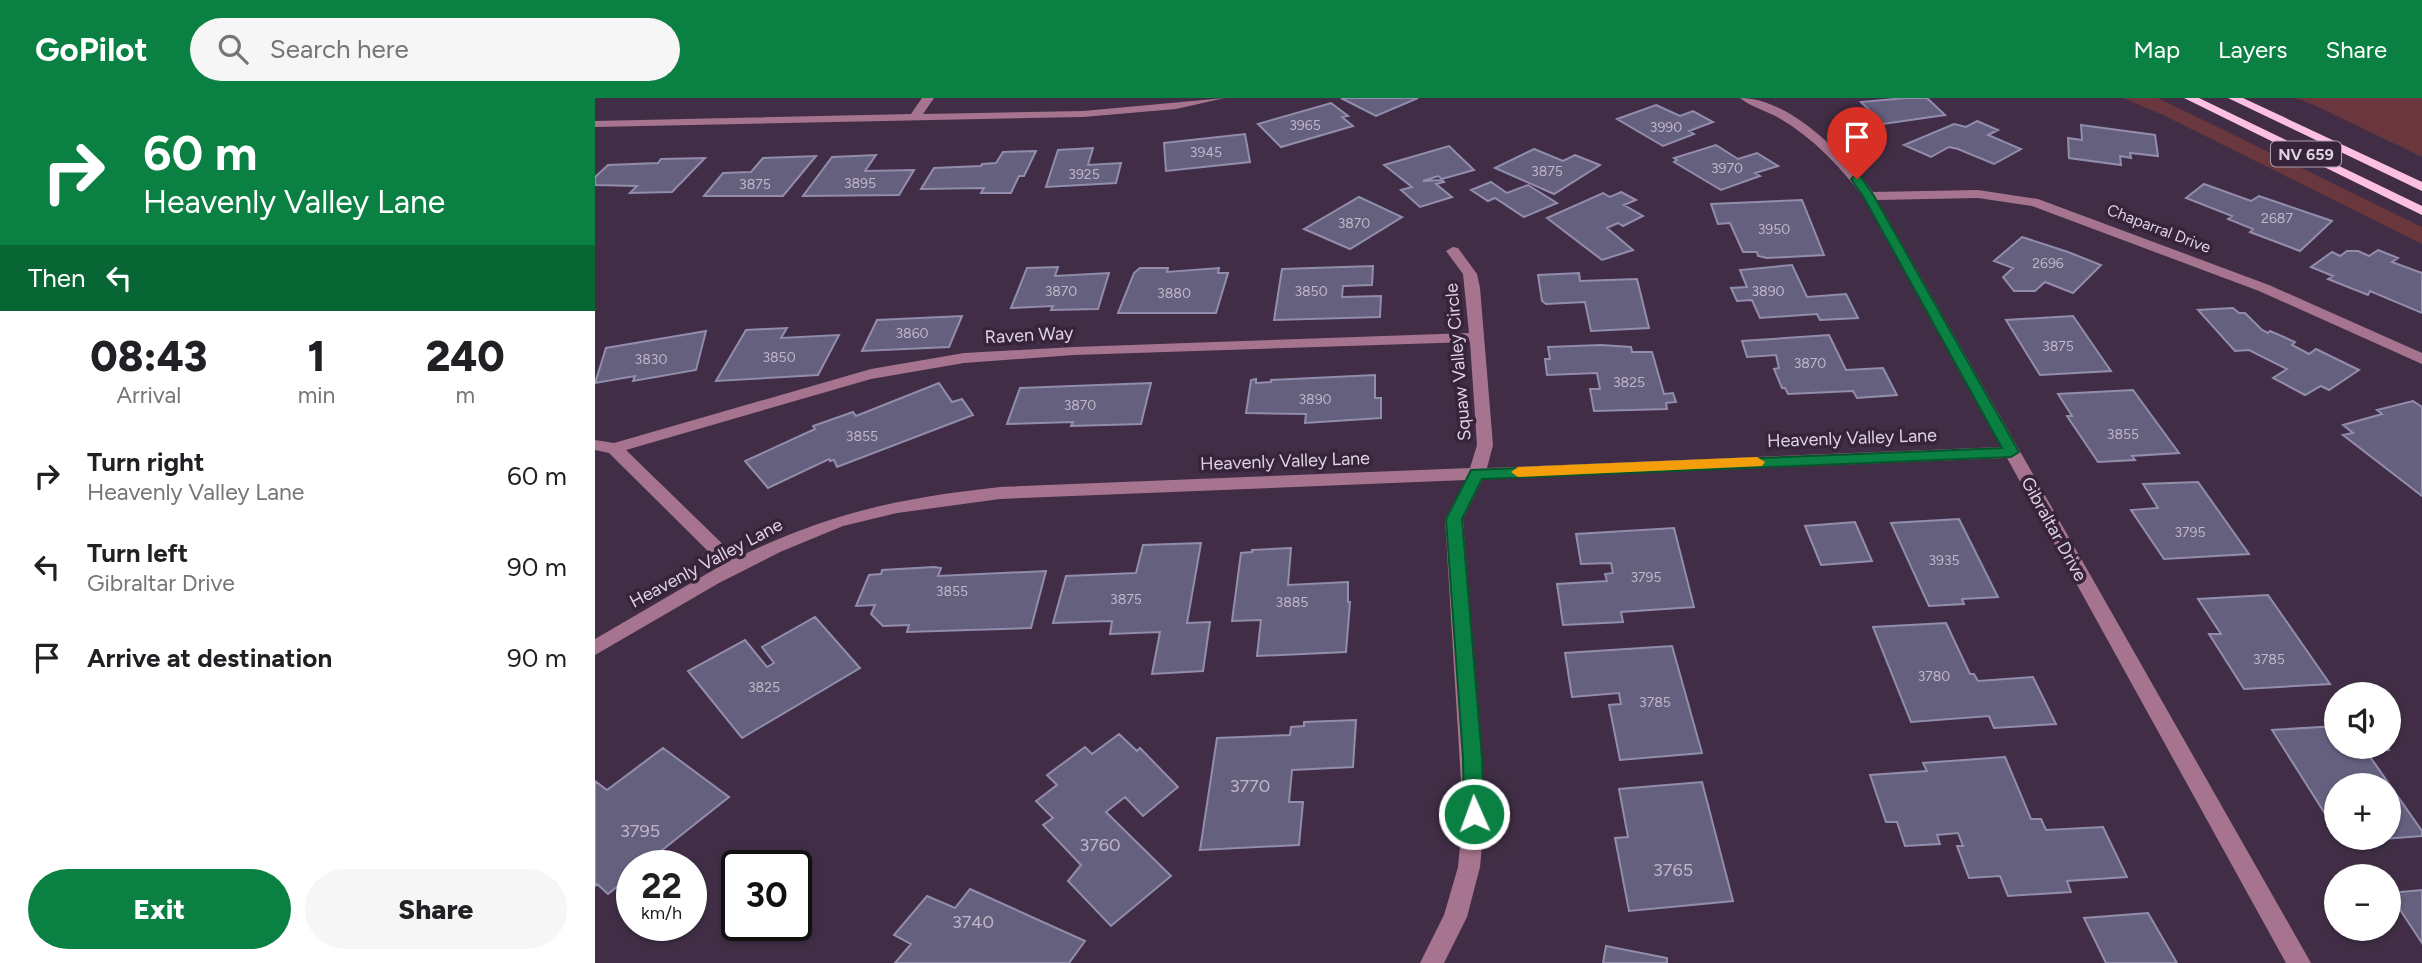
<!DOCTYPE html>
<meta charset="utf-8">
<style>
:root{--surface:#fff;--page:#f6f6f6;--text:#202124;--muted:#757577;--accent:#0b8043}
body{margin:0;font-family:Figtree,sans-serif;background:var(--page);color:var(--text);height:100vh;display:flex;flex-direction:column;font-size:26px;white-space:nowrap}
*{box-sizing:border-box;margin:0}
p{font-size:23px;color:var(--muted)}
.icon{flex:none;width:38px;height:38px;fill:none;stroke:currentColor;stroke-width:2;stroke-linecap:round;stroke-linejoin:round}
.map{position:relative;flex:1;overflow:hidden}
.drawer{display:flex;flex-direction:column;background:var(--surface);width:595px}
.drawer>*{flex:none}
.banner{background:#0b8043;color:#fff;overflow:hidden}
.buttons{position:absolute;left:1729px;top:584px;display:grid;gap:14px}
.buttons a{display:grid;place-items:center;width:77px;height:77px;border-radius:50%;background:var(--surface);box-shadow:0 2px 5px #0004;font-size:35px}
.speed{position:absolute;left:21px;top:752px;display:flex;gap:14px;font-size:35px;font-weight:700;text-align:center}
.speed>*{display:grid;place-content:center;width:91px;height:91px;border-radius:50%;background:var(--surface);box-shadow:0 2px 5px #0004;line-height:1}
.speed small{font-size:18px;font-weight:400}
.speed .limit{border:4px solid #111;border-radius:10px;background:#fff;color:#111}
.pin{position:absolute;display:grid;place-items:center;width:60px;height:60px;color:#fff;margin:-72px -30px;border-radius:50% 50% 50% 0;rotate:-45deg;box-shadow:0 0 7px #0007}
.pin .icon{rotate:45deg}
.me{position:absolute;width:77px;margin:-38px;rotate:358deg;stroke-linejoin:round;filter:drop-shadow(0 0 5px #0008)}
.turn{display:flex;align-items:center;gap:24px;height:147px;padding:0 28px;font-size:32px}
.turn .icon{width:91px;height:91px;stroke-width:2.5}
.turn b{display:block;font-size:49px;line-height:60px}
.then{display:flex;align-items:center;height:66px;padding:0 28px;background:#0003;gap:14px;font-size:26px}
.eta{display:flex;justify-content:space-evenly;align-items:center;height:119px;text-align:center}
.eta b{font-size:42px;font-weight:800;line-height:49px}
.cta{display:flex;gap:14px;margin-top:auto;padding:14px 28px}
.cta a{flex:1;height:80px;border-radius:42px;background:var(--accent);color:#fff;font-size:28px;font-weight:800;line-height:80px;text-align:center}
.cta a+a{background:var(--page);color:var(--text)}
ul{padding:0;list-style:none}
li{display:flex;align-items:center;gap:21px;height:91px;padding:0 28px}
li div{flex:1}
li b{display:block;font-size:26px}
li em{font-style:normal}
header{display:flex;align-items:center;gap:42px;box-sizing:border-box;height:98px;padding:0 35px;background:var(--accent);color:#fff}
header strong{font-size:33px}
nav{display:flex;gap:38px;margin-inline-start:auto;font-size:24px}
.search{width:490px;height:63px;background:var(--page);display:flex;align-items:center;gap:18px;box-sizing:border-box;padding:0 24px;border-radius:38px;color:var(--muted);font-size:26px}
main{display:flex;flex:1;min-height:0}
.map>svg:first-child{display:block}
</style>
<header>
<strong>GoPilot</strong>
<div class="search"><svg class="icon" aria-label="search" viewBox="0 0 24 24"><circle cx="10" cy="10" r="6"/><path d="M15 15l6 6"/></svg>Search here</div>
<nav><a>Map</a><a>Layers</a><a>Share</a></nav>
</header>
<main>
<section class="drawer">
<div class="banner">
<div class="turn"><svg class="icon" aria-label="right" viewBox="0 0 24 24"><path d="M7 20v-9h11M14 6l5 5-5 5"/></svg><div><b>60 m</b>Heavenly Valley Lane</div></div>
<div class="then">Then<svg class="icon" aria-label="left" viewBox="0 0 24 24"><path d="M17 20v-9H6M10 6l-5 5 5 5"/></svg></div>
</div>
<div class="eta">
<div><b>08:43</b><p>Arrival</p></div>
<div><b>1</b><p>min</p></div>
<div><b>240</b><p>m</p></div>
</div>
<ul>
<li><svg class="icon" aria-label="right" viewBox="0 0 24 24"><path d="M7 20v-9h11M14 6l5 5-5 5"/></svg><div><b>Turn right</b><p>Heavenly Valley Lane</p></div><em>60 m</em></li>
<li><svg class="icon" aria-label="left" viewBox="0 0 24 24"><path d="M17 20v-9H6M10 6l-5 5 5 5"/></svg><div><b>Turn left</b><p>Gibraltar Drive</p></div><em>90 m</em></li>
<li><svg class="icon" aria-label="arrive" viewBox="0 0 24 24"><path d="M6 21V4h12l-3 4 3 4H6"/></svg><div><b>Arrive at destination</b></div><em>90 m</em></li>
</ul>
<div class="cta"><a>Exit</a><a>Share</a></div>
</section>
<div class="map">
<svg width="1827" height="865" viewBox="0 0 1827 865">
<rect width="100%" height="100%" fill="#412e46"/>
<path fill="#69373d" d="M1528 0H1563L1827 129V146L1568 17Z
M1701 0H1827V59L1719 7Z"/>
<path fill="#65607e" stroke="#928dad" stroke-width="2" d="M746 0H823L781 18Z
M1311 0H1332L1350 17 1288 26 1266 4Z
M736 5 753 18 747 19 758 28 686 49 663 26Z
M1061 7 1085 18 1098 13 1118 24 1094 33 1099 36 1068 48 1022 21Z
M1382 23 1403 32 1393 37 1426 51 1399 66 1363 51 1354 49 1336 59 1309 47 1359 26 1371 29Z
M1486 27 1560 37 1563 58 1535 55 1536 60 1525 58 1526 67 1474 60 1473 40 1487 42Z
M650 36 655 64 571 73 569 45Z
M1121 47 1143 61 1162 55 1183 68 1160 75 1165 78 1126 92 1079 64 1082 62 1079 60Z
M854 48 879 72 847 81 843 78 828 83 847 82 849 84 841 86 857 99 825 109 806 92 817 89 789 67Z
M498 50 493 67 526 65 521 85 451 89 463 52Z
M939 51 968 63 980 57 1005 67 959 96 900 70Z
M441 53 429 78H424L416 95H386L389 90 326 91 339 70 386 68 387 66 401 65 408 54Z
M281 57 270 73 319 72 304 97 208 98 237 59Z
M221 58 188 98H109L128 75 156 74 168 60Z
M110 60 77 94 35 95 42 88 0 87V79L13 67 63 65 66 61Z
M896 84 912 95 933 87 962 105 929 119 900 100 893 103 876 92Z
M1609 86 1656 103 1664 98 1737 123 1705 153 1655 134 1658 131 1633 121 1637 118 1591 100Z
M1026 94 1041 102 1029 107 1048 118 1028 128 1023 125 1012 130 1038 152 1007 162 952 120 1008 95 1015 99Z
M764 99 807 119 755 151 709 131Z
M1207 102 1229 157 1172 160 1163 158 1162 154H1148L1135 125 1123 126 1116 106Z
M1427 139 1473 154 1506 167 1478 195 1450 184 1440 193H1419L1408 179 1418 170 1399 163Z
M1783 152 1803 160 1797 164 1827 175V215L1775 193 1773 197 1733 181 1738 178 1716 169 1737 154 1745 158 1752 153H1763L1774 158Z
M1197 167 1212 199 1251 196 1263 220 1225 222 1222 216 1165 220 1157 202 1142 203 1136 190 1152 189 1145 172Z
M778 168 777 187 748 188 747 199 786 198 785 219 679 222 687 171Z
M463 169 460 178 514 175 503 211 456 212 458 208 416 210 432 170Z
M545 170H573L572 174 624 170 623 175H633L621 215H523L539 175Z
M984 175 985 183 1042 181 1054 230 996 233 990 204 951 206 947 203 943 177Z
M1638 210 1644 215H1650L1667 232 1673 235 1675 233 1700 244 1697 247 1714 256 1721 251 1764 272 1734 292 1726 288 1710 297 1678 280 1692 271 1654 252 1640 253 1603 212Z
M367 218 354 249 267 253 282 222Z
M1478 218 1516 273 1445 277 1411 222Z
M192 230 186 240 244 237 223 277 121 283 151 232Z
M111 233 101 272 38 283 40 278 0 285 11 250Z
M1234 237 1251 272 1288 270 1302 297 1262 300 1258 293 1193 296 1190 290H1187L1179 271 1184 270 1181 257 1152 259 1147 243Z
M1006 247 1036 249 1037 254H1057L1069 296 1078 295 1081 304 1071 305 1072 311 999 313 995 291H1005L1002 275 952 277 950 261H955L953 249Z
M780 277V300H786V320L710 325 711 316 651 315 656 282 661 281V285L676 284V282Z
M344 285 357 304 367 301 378 317 242 369 239 362 235 363 234 361 173 390 150 363 220 331 218 328 258 314 261 318Z
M556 285 546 326 476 328 478 324 412 326 425 290Z
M1538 292 1584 355 1537 358 1540 362 1503 364 1472 318H1477L1463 296Z
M1818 303 1827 309V398L1748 337 1758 335 1748 327 1787 316 1782 312Z
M1603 384 1654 456 1569 461 1536 412 1563 410 1548 386Z
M1364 421 1403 499 1367 501 1369 506 1334 508 1296 425Z
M1260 424 1277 463 1226 467 1210 428Z
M1079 430 1099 509 1026 514 1028 524 968 527 962 486 1012 483 1010 476 1018 475 1016 465 986 466 981 436Z
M606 445 592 525 615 524 608 573 557 576 565 534 515 536 517 523 458 525 471 478 541 475 548 447Z
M696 450 693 487 753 484V504H755L751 554 662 558 666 522 637 523 646 455 657 454V452Z
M339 469 346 470 343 478 451 473 436 530 312 534 314 527 288 528 276 516 280 507 261 508 274 477 286 476 287 472Z
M1673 497 1735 586 1649 591 1614 536H1626L1603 501Z
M220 519 265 570 147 640 93 573 150 542 172 569 179 565 167 549Z
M1351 525 1375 576H1379L1383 583 1438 579 1461 626 1399 630 1394 618 1316 624 1278 529Z
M1077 548 1107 655 1025 662 1014 607 1026 606 1024 595 977 599 970 555Z
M761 622 758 669 697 672 694 704H708L704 747 605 752 622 640 695 637 696 629 709 628V624Z
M1741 628V649H1793L1794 652 1771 653 1827 733V738L1749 744 1746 740H1794V688H1741V733L1677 632Z
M524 636 542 653 545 650 583 689 548 718 530 699 511 714 576 778 516 828 473 783 486 767 448 727 458 720 441 703 462 687 452 677 490 649 497 656Z
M68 650 134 699 47 768H37V777L13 796 2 786 0 788V683L12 692Z
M1410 659 1436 721H1446L1451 732 1508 729 1532 779 1472 783 1476 794 1413 798 1405 778 1374 780 1362 748H1368L1363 735 1342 737 1345 746 1310 748 1302 724H1291L1275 677 1332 673 1328 665Z
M1107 684 1138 803 1034 813 1020 740 1033 739 1024 691Z
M375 791 490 843 474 865H300L316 846 299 837 332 798 360 810Z
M1827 792V845L1794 795Z
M1553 815 1582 865H1511L1489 820Z
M1011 848 1072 860V865H1008Z"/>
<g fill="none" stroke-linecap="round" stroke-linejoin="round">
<path fill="#a7748f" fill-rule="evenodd" d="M327 0H339L328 16 488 13 630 0 581 11 488 19 0 29V23L316 16Z
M1145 0C1195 0 1249 57 1278 94L1383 92 1443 101 1674 187 1827 255V266L1664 193 1437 108 1383 100 1282 102 1716 865H1691L1412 360 888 381 868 421 890 716 885 769 872 819 849 865H825L849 817 863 769 868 716 850 421 871 382 405 401 302 415 248 428 185 454 124 485 0 557V541L127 467 14 355 0 352V342L19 345 276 271 369 255 479 249 874 235 868 176 851 153 858 149 863 150 882 176 885 190 898 347 892 370 1406 349 1268 99C1245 68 1218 40 1184 20 1172 13 1156 9 1145 0ZM875 244 882 347 875 370 405 389C304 400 234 415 142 460L31 352 276 281 369 265 479 257Z"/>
<path fill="#fec0e1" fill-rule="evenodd" d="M1589 0H1604L1827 108V117Z
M1633 0H1648L1827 84V93Z"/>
</g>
<path fill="#0b8043" stroke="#07532c" stroke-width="2" d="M1258 79H1266L1279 98 1424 354 1416 359 887 381 867 421 887 660 889 716 886 722 879 724 872 722 869 716 868 660 851 421 876 372 1407 350 1268 98 1256 81Z"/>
<path fill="#f59e0b" d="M1162 359 1170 364 1167 368 923 379 916 374 923 369Z"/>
<g text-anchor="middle" stroke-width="7" stroke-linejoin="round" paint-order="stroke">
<g font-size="14" fill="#c0b6c9">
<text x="710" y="32">3965</text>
<text x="1071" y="34">3990</text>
<text x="611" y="59">3945</text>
<text x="1132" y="75">3970</text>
<text x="952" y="78">3875</text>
<text x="489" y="81">3925</text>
<text x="265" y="90">3895</text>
<text x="160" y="91">3875</text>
<text x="1682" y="125">2687</text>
<text x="759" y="130">3870</text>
<text x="1179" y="136">3950</text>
<text x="1453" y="170">2696</text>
<text x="466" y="198">3870</text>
<text x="716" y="198">3850</text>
<text x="1173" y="198">3890</text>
<text x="579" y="200">3880</text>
<text x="317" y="240">3860</text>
<text x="1463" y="253">3875</text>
<text x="184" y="264">3850</text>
<text x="56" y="266">3830</text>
<text x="1215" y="270">3870</text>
<text x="1034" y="289">3825</text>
<text x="720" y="306">3890</text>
<text x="485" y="312">3870</text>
<text x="1528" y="341">3855</text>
<text x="267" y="343">3855</text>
<text x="1595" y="439">3795</text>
<text x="1349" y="467">3935</text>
<text x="1051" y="484">3795</text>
<text x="357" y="498">3855</text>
<text x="531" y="506">3875</text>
<text x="697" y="509">3885</text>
<text x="1674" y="566">3785</text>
<text x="1339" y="583">3780</text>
<text x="169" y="594">3825</text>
<text x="1060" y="609">3785</text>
</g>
<rect fill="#37243b" stroke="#ad9eb0" stroke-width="2" x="1676" y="43.5" width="70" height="25" rx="5"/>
<g font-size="16" font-weight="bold" fill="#dfd3e2">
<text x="1711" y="62">NV 659</text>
</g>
<g font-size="16" fill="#dfd3e2" stroke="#37243b">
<text transform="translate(1564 130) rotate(21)" y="6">Chaparral Drive</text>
</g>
<g font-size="18" fill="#dfd3e2" stroke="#37243b">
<text transform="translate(434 237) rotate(-3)" y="6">Raven Way</text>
<text transform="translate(863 264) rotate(-95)" y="6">Squaw Valley Circle</text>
<text transform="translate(1257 340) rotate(-2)" y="6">Heavenly Valley Lane</text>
<text transform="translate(690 363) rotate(-2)" y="6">Heavenly Valley Lane</text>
<text transform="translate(1459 431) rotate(61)" y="6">Gibraltar Drive</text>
<text transform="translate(111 465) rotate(-28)" y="6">Heavenly Valley Lane</text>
</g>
<g font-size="18" fill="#c0b6c9">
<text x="655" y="694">3770</text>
<text x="45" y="739">3795</text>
<text x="505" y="753">3760</text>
<text x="1078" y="778">3765</text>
<text x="378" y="830">3740</text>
</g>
</g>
</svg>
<div class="buttons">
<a><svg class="icon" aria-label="sound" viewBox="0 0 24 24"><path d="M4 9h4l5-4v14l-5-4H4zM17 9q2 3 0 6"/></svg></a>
<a>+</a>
<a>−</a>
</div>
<div class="speed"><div>22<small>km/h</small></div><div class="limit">30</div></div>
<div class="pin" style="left:1262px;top:81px;background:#d93025"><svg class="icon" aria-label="arrive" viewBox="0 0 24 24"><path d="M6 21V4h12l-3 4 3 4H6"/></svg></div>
<svg class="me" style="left:879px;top:716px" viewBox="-20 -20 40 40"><circle r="17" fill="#0b8043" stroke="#fff" stroke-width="3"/><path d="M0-11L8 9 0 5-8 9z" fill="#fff"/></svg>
</div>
</main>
